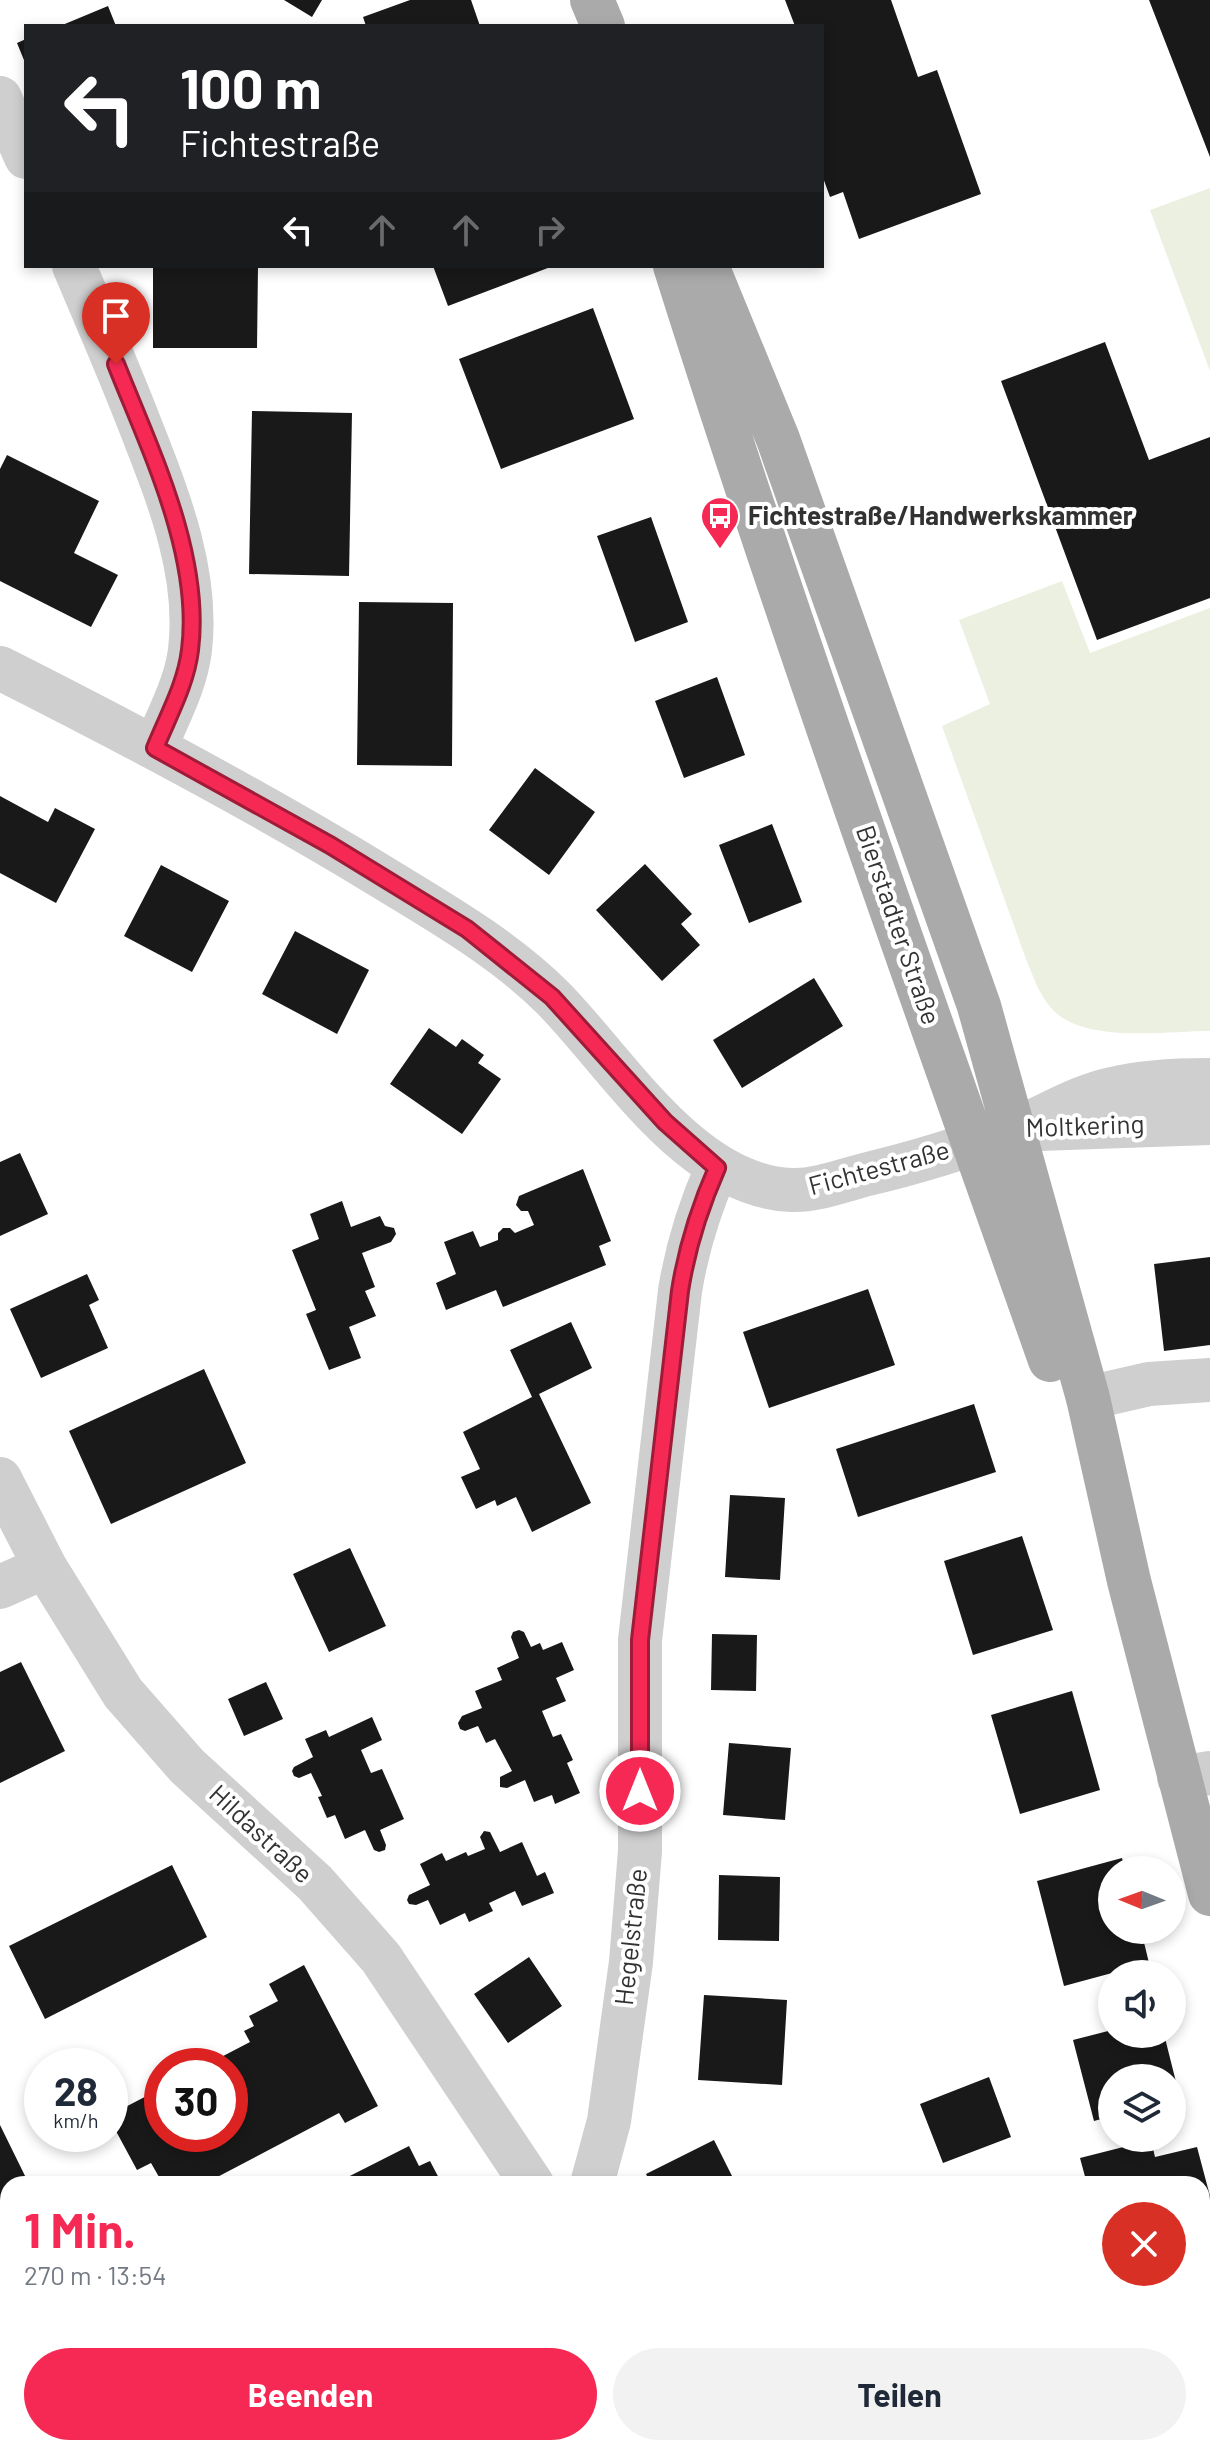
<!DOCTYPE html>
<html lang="de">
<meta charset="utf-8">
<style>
:root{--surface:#fff;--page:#f2f2f3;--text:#1f2937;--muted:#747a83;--accent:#f52954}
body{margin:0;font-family:Barlow,sans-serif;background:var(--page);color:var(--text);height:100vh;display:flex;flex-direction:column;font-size:30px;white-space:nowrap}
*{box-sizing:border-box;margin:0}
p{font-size:26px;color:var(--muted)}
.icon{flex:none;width:44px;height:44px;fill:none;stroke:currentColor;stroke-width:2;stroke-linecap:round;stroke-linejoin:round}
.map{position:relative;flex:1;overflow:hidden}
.panel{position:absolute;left:0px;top:2176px;width:1210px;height:280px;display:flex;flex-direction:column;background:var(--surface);border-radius:24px 24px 0 0;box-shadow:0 4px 12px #0003}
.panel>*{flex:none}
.banner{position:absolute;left:24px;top:24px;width:800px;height:244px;border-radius:0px;box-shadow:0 4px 12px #0003;background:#202124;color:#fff;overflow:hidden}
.needle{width:52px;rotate:271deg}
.tools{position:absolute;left:1098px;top:1856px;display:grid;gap:16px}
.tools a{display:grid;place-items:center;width:88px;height:88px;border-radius:50%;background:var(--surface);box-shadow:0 4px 12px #0003;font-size:40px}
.speed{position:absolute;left:24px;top:2048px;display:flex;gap:16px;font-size:40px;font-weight:700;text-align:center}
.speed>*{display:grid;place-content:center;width:104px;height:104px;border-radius:50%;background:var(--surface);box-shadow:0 4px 12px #0003;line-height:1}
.speed small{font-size:20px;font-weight:400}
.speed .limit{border:12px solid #d22;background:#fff;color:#111}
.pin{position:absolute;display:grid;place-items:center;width:68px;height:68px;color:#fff;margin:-82px -34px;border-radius:50% 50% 50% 0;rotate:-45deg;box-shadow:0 0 8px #0007}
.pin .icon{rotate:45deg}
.me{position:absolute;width:88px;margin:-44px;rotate:0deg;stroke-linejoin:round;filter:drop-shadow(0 0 6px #0008)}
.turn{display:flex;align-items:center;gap:28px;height:168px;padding:0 24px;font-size:36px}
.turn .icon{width:104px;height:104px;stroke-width:2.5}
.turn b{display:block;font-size:56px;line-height:68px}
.lanes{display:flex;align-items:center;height:76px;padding:0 24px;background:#0003;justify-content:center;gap:40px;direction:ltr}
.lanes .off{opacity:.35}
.round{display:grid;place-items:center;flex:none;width:84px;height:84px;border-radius:42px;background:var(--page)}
.headline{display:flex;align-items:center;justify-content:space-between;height:136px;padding:0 24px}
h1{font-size:48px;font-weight:700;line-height:60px;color:var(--accent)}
.cta{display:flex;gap:16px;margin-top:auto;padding:16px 24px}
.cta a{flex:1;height:92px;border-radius:48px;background:var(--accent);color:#fff;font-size:32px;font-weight:700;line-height:92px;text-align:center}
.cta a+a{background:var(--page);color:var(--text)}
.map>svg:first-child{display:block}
</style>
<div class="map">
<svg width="1210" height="2456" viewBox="0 0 1210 2456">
<rect width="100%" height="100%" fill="#fff"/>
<path fill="#ebf0e0" d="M1210 188V371L1150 210Z
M1062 581 1090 653 1210 608V1031C1166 1031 1084 1044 1052 1009 1039 995 1033 976 1026 959L942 726 990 704 959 620Z"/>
<path fill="#191919" d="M284 0H322L312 17Z
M410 0H471L480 26H366L363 17Z
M785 0H891L918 77 937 70 981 194 859 239 843 192 830 197 822 175V26H795Z
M1149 0H1210V157Z
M108 6 116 26H60Z
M26 39V65L17 43Z
M153 266H258L257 348H153Z
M433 266H553L448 306Z
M593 308 634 419 501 469 459 359Z
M1105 342 1149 460 1210 437V598L1097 640 1001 381Z
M252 411 352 413 349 576 249 574Z
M7 455 99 501 74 553 118 575 91 627 0 581V469Z
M651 517 688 622 635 642 597 536Z
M359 602 453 603 452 766 357 765Z
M717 677 745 755 684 778 655 701Z
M535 768 595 812 549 875 489 830Z
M0 796 48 822 55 808 95 829 56 903 0 873Z
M772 824 802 902 749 923 719 845Z
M645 864 692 914 681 924 700 945 662 981 596 910Z
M161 865 229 901 192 972 124 936Z
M295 931 369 970 337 1034 262 994Z
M814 978 843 1026 742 1088 713 1040Z
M429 1028 456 1047 462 1039 484 1055 478 1063 501 1079 462 1134 390 1084Z
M20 1153 48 1214 0 1236V1162Z
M583 1169 611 1241 599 1246 606 1265 503 1307 496 1290 446 1310 436 1283 456 1274 444 1242 473 1231 480 1247 498 1240V1233L503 1228H510L515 1233 534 1225 528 1211H521L516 1205 519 1196Z
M342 1201 351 1227 380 1216 385 1226 394 1228 396 1234 391 1242 362 1253 375 1287 365 1291 376 1316 349 1327 361 1358 329 1370 306 1314 316 1310 292 1250 319 1239 310 1214Z
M1210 1257V1345L1164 1351 1154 1264Z
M87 1274 99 1300 89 1305 108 1348 41 1378 10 1309Z
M868 1289 895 1365 769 1408 743 1332Z
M571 1322 592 1368 539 1394 591 1503 532 1532 516 1497 497 1506 495 1500 476 1509 461 1477 480 1469 463 1432 532 1397 510 1350Z
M204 1369 246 1463 111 1524 69 1431Z
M974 1404 996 1472 858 1517 836 1449Z
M730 1495 785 1498 780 1580 725 1577Z
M1022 1536 1053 1630 973 1655 944 1561Z
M350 1548 386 1626 329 1652 293 1574Z
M519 1630 524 1632 531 1647 540 1643 543 1650 562 1642 574 1670 556 1678 566 1701 542 1711 553 1737 561 1734 573 1760 567 1763 580 1793 555 1804 552 1795 534 1802 525 1780 507 1788 500 1787V1777L512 1771 495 1739 486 1743 478 1726 465 1731 460 1729 458 1723 462 1716 482 1708 475 1691 502 1680 497 1668 519 1658 511 1637 513 1632Z
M712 1634 757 1635 756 1691 711 1690Z
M21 1662 65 1751 0 1783V1672Z
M266 1682 283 1719 244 1736 228 1699Z
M1072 1691 1100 1790 1020 1814 991 1715Z
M372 1717 382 1740 361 1750 371 1773 382 1769 404 1819 380 1830 386 1845 385 1850 379 1852 374 1850 365 1830 345 1839 335 1815 327 1818 318 1797 322 1796 311 1773 299 1778 294 1776 292 1771 294 1767 313 1757 305 1739 326 1730 329 1737Z
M729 1743 791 1748 785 1820 723 1815Z
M484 1831 490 1832 500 1852 522 1842 537 1876 545 1872 554 1893 522 1906 515 1891 489 1903 493 1911 469 1922 465 1913 440 1925 428 1900 416 1905 409 1904 407 1900 409 1895 430 1885 420 1864 442 1853 446 1861 466 1852 468 1856 485 1849 480 1837Z
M1122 1858 1125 1870H1112V1930H1141L1149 1963 1064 1986 1037 1881Z
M172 1865 207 1937 45 2019 9 1946Z
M719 1875 780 1877 779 1941 718 1940Z
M529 1957 562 2006 508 2043 474 1994Z
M304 1965 378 2106 345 2123 339 2113 204 2184H163L151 2163 137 2170 110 2120V2115L162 2088V2134H230V2066H204L250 2042 244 2031 254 2026 249 2016 278 2001 269 1984Z
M704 1995 787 2000 782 2085 698 2080Z
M1112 2030V2034H1164L1180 2098 1172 2101V2078H1112V2116L1094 2121 1073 2040Z
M989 2077 1011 2137 943 2163 920 2104Z
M0 2125 29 2184H8V2235L0 2239Z
M714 2140 736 2184H651L646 2174Z
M1151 2140 1155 2157 1197 2147 1210 2196V2318L1202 2320V2184H1087L1080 2158Z
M409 2146 419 2166 430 2161 442 2184H334Z
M1210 2386V2442L1202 2444V2388Z
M473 2448H562L546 2456H477Z"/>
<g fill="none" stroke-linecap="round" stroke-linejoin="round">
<path stroke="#cfcfcf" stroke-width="44" d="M0 98 26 157
M74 266C97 320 121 375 142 430 169 499 199 574 190 650 186 684 168 716 155 748
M0 668C129 733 258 801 382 877 441 913 504 949 553 998 618 1064 691 1187 792 1190 816 1191 844 1180 868 1174 915 1163 969 1146 1015 1129 1047 1116 1079 1096 1112 1089 1144 1081 1178 1080 1210 1080
M1039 1129 1210 1123
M1088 1398 1149 1384 1210 1380
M0 1479 45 1567 123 1693 187 1766 315 1883 381 1958 532 2184
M0 1587 45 1567
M1179 1778 1210 1773
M592 2184 609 2121 631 1962 640 1851V1640L680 1291C687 1247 699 1209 717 1168
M1202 2367 1210 2365
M688 2448 693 2456
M126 2456 140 2448
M738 2456 780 2448"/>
<path stroke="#aaa" stroke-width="44" d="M592 0 603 26
M675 266C791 634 922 997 1050 1360
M707 266 778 439 979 1006 1088 1398 1129 1581 1210 1894"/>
</g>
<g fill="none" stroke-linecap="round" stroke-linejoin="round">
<g stroke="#9f1b37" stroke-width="20">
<path id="route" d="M116 364C150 450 202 555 190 650 186 684 168 716 155 748L330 845 467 929 552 997 665 1122 717 1168C699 1209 687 1246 680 1291L640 1640V1791"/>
</g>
<use href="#route" stroke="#f52954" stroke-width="14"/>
</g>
<defs>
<g id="bus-pin" transform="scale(2)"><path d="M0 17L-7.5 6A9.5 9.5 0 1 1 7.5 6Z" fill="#f52954" stroke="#fff"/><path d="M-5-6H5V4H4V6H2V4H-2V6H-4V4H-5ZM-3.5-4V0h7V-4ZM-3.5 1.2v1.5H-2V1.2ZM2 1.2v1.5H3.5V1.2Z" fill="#fff"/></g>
</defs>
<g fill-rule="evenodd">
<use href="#bus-pin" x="720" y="516"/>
</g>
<g text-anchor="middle" stroke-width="8" stroke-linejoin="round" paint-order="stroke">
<g font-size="26" font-weight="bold" fill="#323232" stroke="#fff" text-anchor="start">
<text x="748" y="525">Fichtestraße/Handwerkskammer</text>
</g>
<g font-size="26" fill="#323232" stroke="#fff">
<text transform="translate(898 925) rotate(71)" y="9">Bierstadter Straße</text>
<text transform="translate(1085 1126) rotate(-2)" y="9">Moltkering</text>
<text transform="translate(879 1168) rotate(-15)" y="9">Fichtestraße</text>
<text transform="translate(261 1834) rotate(43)" y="9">Hildastraße</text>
<text transform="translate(631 1937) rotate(-84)" y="9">Hegelstraße</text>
</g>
</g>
</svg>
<div class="tools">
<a><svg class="needle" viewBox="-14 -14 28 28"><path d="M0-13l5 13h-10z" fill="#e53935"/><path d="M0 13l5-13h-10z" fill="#747a83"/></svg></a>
<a><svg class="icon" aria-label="sound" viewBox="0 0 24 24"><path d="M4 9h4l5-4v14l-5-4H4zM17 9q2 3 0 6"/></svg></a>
<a><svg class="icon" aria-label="layers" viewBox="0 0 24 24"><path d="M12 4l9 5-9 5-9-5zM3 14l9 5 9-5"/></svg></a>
</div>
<div class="speed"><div>28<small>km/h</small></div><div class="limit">30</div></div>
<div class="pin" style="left:116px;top:364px;background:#d93025"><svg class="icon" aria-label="arrive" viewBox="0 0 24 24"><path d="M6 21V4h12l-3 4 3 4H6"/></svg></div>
<svg class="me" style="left:640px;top:1791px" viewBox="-20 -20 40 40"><circle r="17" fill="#f52954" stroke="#fff" stroke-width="3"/><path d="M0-11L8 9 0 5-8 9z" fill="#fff"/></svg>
<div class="banner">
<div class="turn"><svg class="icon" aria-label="left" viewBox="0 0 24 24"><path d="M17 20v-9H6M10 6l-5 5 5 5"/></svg><div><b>100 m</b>Fichtestraße</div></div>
<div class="lanes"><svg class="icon" aria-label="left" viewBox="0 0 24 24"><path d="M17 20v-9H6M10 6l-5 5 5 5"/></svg><svg class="icon off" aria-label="ahead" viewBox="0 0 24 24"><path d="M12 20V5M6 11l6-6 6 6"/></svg><svg class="icon off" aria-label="ahead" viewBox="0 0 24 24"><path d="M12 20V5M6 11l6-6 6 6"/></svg><svg class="icon off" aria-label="right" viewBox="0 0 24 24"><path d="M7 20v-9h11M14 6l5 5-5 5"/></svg></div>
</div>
<section class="panel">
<div class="headline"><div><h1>1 Min.</h1><p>270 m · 13:54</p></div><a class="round" style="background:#d93025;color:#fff"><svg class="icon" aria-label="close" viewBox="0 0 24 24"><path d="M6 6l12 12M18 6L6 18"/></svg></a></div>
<div class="cta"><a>Beenden</a><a>Teilen</a></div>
</section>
</div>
